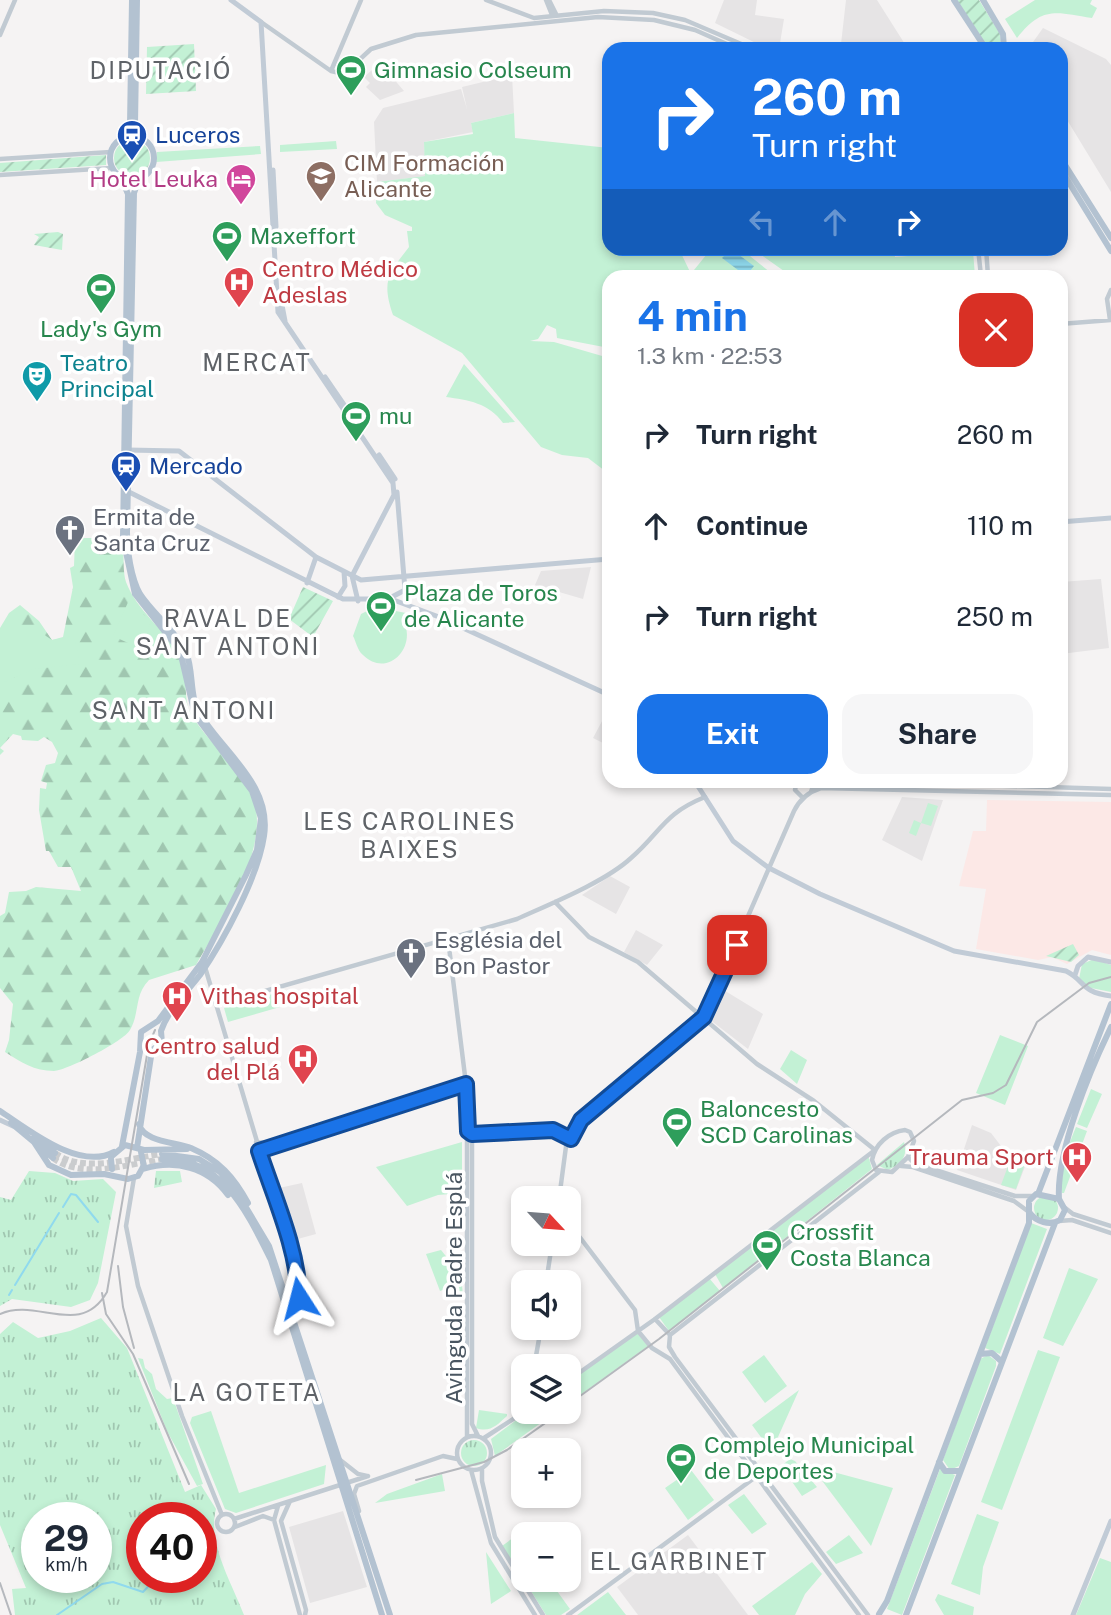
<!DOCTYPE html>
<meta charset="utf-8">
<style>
:root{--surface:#fff;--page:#f6f6f7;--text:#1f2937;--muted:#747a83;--accent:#1a73e8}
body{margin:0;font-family:"Public Sans",sans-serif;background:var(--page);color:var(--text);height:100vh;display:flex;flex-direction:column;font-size:26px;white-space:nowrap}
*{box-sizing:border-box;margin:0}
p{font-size:23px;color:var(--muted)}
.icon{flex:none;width:38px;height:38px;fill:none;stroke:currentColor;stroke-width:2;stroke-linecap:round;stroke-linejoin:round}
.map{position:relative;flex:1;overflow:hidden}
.sheet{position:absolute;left:602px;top:270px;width:466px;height:518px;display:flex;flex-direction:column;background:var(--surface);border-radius:21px;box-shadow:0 4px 10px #0003}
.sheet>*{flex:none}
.hud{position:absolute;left:602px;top:42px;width:466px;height:214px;border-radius:21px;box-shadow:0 4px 10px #0003;background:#1a73e8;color:#fff;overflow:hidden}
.needle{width:46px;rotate:116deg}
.buttons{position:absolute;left:511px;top:1186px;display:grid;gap:14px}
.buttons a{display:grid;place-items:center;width:70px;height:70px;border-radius:14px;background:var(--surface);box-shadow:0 4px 10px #0003;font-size:35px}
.speed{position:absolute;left:21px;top:1502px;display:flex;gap:14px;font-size:35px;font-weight:700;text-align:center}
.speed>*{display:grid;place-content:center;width:91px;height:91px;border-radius:50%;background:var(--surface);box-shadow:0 4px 10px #0003;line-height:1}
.speed small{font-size:18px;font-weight:400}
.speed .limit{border:10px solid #d22;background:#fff;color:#111}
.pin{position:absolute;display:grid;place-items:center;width:60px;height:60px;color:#fff;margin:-30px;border-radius:14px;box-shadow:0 4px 10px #0006}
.me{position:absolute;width:77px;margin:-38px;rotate:351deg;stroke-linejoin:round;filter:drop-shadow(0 0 5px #0008)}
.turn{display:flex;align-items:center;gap:24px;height:147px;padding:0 35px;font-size:32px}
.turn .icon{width:91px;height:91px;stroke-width:2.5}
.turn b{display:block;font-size:49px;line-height:60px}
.lanes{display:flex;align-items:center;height:66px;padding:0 35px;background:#0003;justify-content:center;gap:35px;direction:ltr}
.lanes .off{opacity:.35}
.round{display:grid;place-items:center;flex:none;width:74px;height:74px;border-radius:21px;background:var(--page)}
.summary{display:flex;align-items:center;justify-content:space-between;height:119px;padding:0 35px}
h1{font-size:42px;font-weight:700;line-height:52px;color:var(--accent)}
.action{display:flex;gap:14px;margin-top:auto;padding:14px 35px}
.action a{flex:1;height:80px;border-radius:21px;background:var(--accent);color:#fff;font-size:28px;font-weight:700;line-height:80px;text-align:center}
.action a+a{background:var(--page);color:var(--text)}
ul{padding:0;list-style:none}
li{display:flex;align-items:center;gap:21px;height:91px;padding:0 35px}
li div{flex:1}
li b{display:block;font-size:26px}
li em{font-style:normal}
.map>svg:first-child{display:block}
</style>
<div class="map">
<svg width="1111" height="1615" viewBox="0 0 1111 1615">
<defs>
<pattern id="grass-tufts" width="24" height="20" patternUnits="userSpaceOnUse" patternTransform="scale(1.75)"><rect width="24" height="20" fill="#c3f1d5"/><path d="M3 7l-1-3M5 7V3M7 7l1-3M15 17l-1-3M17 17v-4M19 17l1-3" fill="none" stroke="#a0c6b0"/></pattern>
<pattern id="forest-firs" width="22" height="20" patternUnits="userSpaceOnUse" patternTransform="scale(1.75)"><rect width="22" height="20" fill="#c3f1d5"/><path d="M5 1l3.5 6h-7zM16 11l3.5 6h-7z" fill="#a0c6b0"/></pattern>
<pattern id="garden-furrows" width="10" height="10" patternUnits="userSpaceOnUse" patternTransform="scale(1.75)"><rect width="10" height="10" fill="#c3f1d5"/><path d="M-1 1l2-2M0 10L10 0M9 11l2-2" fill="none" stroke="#a0c6b0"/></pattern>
<pattern id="water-rules" width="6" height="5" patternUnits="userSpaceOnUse" patternTransform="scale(1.75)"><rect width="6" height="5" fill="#90daee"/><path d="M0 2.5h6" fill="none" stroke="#78b4c4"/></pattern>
</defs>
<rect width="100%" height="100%" fill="#f5f3f3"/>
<path fill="#e6e4e5" d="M724 0H757L755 15 784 19 779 49H768L715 23Z
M846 0H877L908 49H867L841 44Z
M1043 28 1106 59 1111 65V192L1061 110 1060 49H1028Z
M380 63 404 91 380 100 366 87 370 83 364 77Z
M512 75 514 113 471 123 473 132 424 142 426 176 377 182 374 122 383 108 461 89 467 109 462 87Z
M591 567 583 599 535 585 541 571Z
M1101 579 1109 648 1061 654V582Z
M609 708V754L602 751 605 744 593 738Z
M902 797 943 800 922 861 882 840Z
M610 876 630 887 616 914 582 895Z
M636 930 663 945 647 965 624 952Z
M722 989 763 1014 748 1049 709 1019Z
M972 1125 991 1133 1008 1155 1026 1164 1016 1190 957 1170Z
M302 1183 316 1234 294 1240 279 1188Z
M343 1511 367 1587 310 1603 289 1527Z
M688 1535 748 1615H638L617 1587Z"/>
<path fill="#fce8e6" d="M987 800 1111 802V955L1092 950 1067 964 1052 957 1038 960 976 949 986 889 959 886 973 831H986Z"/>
<path fill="url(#grass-tufts)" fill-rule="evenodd" d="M904 1142C909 1156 900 1165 888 1170L877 1165Z
M29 1171 55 1173 73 1181 103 1179 116 1192 98 1283 90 1300 71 1307 12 1299 0 1306V1197L11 1200Z
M156 1171H180L182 1182 154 1188Z
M1034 1208a12 12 0 1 1 24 0a12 12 0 1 1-24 0Z
M101 1318 127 1348 185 1492 201 1485 216 1509C207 1543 232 1583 244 1615H15L12 1589 26 1588 0 1525V1334L13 1322 38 1338 70 1331ZM37 1517H96V1577H37ZM142 1517H201V1577H142Z
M461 1453a13 13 0 1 1 26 0a13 13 0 1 1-26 0Z"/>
<path fill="url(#forest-firs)" d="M75 538H103L123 550C124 560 123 573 126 582 137 611 164 629 180 655 190 671 182 695 190 712 206 741 237 764 251 793 275 844 221 921 196 965L149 980C134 995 140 1013 130 1030 124 1041 68 1070 54 1071 34 1071 21 1062 5 1052L9 1040 13 1004 0 988V916L5 913 9 892 26 891 36 887 81 891 71 867H58L49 851H46L39 810 40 788 46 789 47 783 41 781 46 765 55 763 58 753 52 742 44 737 38 741 22 740 21 736 13 734 0 748 4 751 0 755V628L9 613 20 605 39 621 52 640 63 637 73 587 70 568 74 566Z"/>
<path fill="#c3f1d5" d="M1035 0H1092L1090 4 1097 8 1092 18C1055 12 1042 6 1017 38L1005 19Z
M514 113 515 138 609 148V248L679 249 692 276H609V348L557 338 556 329 547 325 538 339 530 341 554 342 609 358V474L588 458 562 455 541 447 462 353 393 315C381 280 389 273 409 247L407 231H412V227L385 215 376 203 377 182 425 176 424 142 473 134 471 123Z
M336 141 337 149 280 152V145Z
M260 146 261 154 156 162 157 152Z
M740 248 771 273 769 276H699L694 270 711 249Z
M753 249H894L895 257 973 251 975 276H791Z
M464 364 470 371 515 422 503 423C489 403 468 400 446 397Z
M129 600 151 622 148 629 152 633 141 649 113 636Z
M375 607 406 613 403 620C418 647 387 679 363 655 357 650 356 641 353 636L361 614Z
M16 624 40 632 52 640 74 636 80 664 34 669 0 684V632Z
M928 803 938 806 931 826 921 823 916 836 909 833 914 820 921 823Z
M1094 959 1111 965V992L1086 987 1079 979 1082 964Z
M276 993 280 1007 228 1022 224 1008Z
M1000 1035 1028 1046 1005 1105 976 1093Z
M791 1050 807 1060 797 1084 780 1069Z
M1091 1089 1102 1094 1087 1128 1077 1124Z
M1076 1127 1087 1131 1064 1193H1062C1060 1169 1067 1148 1076 1127Z
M462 1142V1193L438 1195 407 1206 376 1167Z
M868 1155 872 1169 723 1288 715 1274Z
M1011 1158 1025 1164 1016 1189 1001 1185Z
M1031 1223 1047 1229 1000 1354 985 1348Z
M441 1250 461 1275 463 1296 454 1286 440 1291 426 1254Z
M1069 1268 1098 1279 1063 1346 1043 1338Z
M709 1278 720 1291 669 1331 659 1317Z
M637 1333 648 1346 569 1403V1382Z
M1038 1350 1060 1357 1002 1510 981 1502Z
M764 1355 787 1386 765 1403 742 1372Z
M988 1355 996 1361V1366L959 1466 950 1470 943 1460 980 1359Z
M138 1358 143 1359 145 1368 152 1374 156 1389 167 1399 173 1398 203 1484 197 1486 167 1431Z
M799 1390 778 1437 786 1448 775 1456 752 1425Z
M479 1410 507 1414V1416C497 1425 490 1433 476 1428Z
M211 1411 239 1493 326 1465 324 1484 236 1513 225 1509 190 1423 192 1417Z
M527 1412H556L495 1456 491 1439Z
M790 1459 795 1461 817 1487 802 1496 781 1466Z
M811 1466 893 1488 871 1546Z
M940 1469 955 1475 902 1615 887 1609Z
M691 1470 714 1500 688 1520 665 1488Z
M442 1474 445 1491 375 1503 387 1494Z
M744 1494 767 1524 752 1534 728 1505Z
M977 1514 999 1522 983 1567 980 1595 951 1584Z
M517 1535 523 1544V1579L502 1546Z
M849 1535 863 1553 836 1564 826 1552Z
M486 1552 511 1591 491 1604Z
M1100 1558 1111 1562V1615H1076Z
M812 1562 822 1574 805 1594 795 1615H759L752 1606Z
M524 1580H549L570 1609 561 1615H546Z
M608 1592 626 1615H577Z
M938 1594 974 1607 973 1615H944L935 1600Z"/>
<path fill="url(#garden-furrows)" d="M957 0H979L1000 34 1001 49H989Z
M194 44 196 91 146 94 147 47Z
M114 158a18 18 0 1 1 36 0a18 18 0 1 1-36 0Z
M106 155V165L0 172V163Z
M58 232 63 234 62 250 34 245 39 237 34 234Z
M303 587 333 601 313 637 289 619Z
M1073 944 1079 955 1071 962 1046 956Z"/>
<path fill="url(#water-rules)" d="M731 249 754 266 746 276 722 258Z"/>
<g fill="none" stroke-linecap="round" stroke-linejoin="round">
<path stroke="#90daee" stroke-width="2" d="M63 1207 71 1194 76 1195 98 1222
M15 1285 59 1213
M9 1295 12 1290
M57 1615 102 1584 113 1582 143 1592 157 1577"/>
<path stroke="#caccce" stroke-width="6" stroke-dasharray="6 3" stroke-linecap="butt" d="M55 1153C84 1174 129 1158 162 1154
M53 1158C81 1180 130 1164 162 1159"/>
<path stroke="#c1cad2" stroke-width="4.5" d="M486 0 534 18 604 11 653 13 685 20 753 49
M546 0 552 15
M549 0 556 14
M261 22 331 71 344 74 371 49 416 35 598 17 654 20 695 30 738 49
M0 35 15 0
M331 71 361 0
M0 159 111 152
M0 175 112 168
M978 248 981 276
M986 248 988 276
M1110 320 1107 299 1111 290
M1060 324 1111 320
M797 780 795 790 802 797
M818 780 1111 789
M811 792 815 780
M555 902 589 937 638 962 757 1064 814 1101 875 1150
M448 939 466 1084 468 1131
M205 967 295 1269 299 1298 295 1320
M216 1005 517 919C550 904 605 882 631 858 662 831 663 814 705 797
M905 1130 910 1132 914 1141 908 1157 892 1172 876 1170 872 1160C875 1144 889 1132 905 1130Z
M472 1134 553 1130 567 1139 573 1138 581 1120 704 1017 794 811C800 799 808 792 821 788L1111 795
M472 1135V1424L478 1436
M256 1142 266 1143 318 1128 323 1130
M259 1151 466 1084
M908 1157 914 1163 1015 1196H1033
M901 1166 913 1167 1014 1201 1029 1212
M134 1178 126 1226 138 1286 182 1416 222 1515
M559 1199 567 1139
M1064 1207 1073 1214 1111 1226
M279 1221 294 1286 292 1292H286
M1059 1221 1072 1220 1111 1233
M569 1223 635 1310 638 1331 652 1348 670 1359 859 1615
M546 1283 552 1244
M655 1319 670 1335
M670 1335 669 1347 675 1357 868 1615
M670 1335 879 1172
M534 1367 541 1328
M569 1380 655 1319 875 1150
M457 1453a17 17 0 1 1 34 0a17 17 0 1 1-34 0Z
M467 1437V1138
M484 1438 524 1412
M339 1459 358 1474 367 1476
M482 1468V1481L495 1537 543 1615
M471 1470 491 1543 535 1615
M290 1501 281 1521 306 1610 305 1615
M278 1506 274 1520 300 1615
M359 1511 354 1494 357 1486 443 1456 457 1459
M217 1523a9 9 0 1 1 18 0a9 9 0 1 1-18 0Z
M234 1519 368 1476
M235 1527 263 1516 274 1520
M568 1615 757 1476"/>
<path stroke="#c1cbd6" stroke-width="5" d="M231 0 261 22 278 312 393 483 394 495 352 576 358 601
M273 170 276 227
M281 300 285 321
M325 377 351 415
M127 450 179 451 316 557 361 580 609 559
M379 455 395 479
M129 492 343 599H388L405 590
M397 492 405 590
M1060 522 1111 518
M307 583 316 557
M338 597 345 586 344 572
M391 599 439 617 609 695
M694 780 733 841 769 868 820 894 954 951 1066 971C1086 981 1080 992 1111 996
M1075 975 1078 966 1088 957 1111 962
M0 1120 13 1126
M1073 1615 1111 1521"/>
<path stroke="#b3c2d1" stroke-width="6" d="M137 0 135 124 140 137
M954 0 986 49
M983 0 1003 34 1004 49
M110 158a22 22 0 1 1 44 0a22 22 0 1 1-44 0Z
M126 137 130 125 132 0
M1060 157 1111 238
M1060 168 1111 251
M121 178 128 194 123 538 135 594 180 651 195 715 252 791 261 818 257 850 246 875 202 962 158 1021 141 1032 140 1052 122 1146
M139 179 134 193 127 532C127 550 131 578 140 594 153 614 175 630 186 652 194 671 189 697 200 714 224 753 272 785 264 836 258 877 224 940 200 975 187 992 168 1010 161 1031
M152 1050 162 1043 161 1031
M0 1111C29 1130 79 1171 114 1152
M11 1123 53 1158
M139 1124C143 1142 176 1142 191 1148 219 1160 234 1177 248 1203
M36 1136 55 1153
M32 1139 49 1165 71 1175 104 1174 128 1179 138 1176 143 1167
M137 1148 152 1050
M162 1154 199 1159 220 1172 235 1189 269 1246 390 1615
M112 1156 125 1145 144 1150 187 1149
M162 1159C222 1156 248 1214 271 1260L382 1615
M143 1169C175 1159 208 1167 228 1195
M1038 1194 1111 1004
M1059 1199C1056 1152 1090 1070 1111 1027
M980 1354 992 1353 1001 1361
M939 1462 945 1471H960
M879 1614 887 1601 1029 1223V1201L1036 1194 1059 1199 1065 1210 1060 1220C1050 1226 1036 1222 1029 1212
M906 1615 1055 1223"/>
<path stroke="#b5b8bd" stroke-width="2" d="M152 1037 155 1030
M118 1266 123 1307 134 1348
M102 1293 106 1314 133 1354 189 1484
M0 1314C37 1297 80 1339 107 1292L147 1055
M569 1404 659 1339 962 1100 993 1093 1006 1085 1037 1022 1089 983 1111 977
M416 1480 484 1462 507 1450 561 1412
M0 1583 11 1615"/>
<path stroke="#b3c2d1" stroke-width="6" d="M141 1152 144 1167
M111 1159 112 1169"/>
</g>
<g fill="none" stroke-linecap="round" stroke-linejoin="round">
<g stroke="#114b97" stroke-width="18">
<path id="route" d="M299 1298C298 1249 274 1197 259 1151L466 1084 468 1131 472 1134 553 1130 571 1139 581 1120 704 1017 737 945"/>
</g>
<use href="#route" stroke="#1a73e8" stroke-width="12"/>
</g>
<defs>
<g id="stadium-pin" transform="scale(1.575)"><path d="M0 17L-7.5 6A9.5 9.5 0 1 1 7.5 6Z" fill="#2e9e5b" stroke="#fff"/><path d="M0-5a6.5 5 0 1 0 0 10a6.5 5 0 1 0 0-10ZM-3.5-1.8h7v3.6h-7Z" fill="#fff"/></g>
<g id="station-pin" transform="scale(1.575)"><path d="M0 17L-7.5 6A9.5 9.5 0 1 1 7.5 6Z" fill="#1a4fb4" stroke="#fff"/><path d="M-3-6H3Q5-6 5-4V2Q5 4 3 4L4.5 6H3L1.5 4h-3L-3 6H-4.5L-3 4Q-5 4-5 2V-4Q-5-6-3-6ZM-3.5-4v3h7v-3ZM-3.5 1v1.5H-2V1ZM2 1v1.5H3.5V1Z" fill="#fff"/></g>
<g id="university-pin" transform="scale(1.575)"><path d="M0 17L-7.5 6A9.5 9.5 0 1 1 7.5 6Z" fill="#8d6e63" stroke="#fff"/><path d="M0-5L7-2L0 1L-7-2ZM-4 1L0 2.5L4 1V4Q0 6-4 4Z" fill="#fff"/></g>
<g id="hotel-pin" transform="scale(1.575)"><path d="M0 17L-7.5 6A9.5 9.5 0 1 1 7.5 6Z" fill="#d1479c" stroke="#fff"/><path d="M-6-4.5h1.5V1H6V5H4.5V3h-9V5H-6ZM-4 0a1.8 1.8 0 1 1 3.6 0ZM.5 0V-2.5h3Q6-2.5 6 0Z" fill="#fff"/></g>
<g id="hospital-pin" transform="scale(1.575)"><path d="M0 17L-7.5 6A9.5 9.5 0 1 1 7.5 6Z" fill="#e0444e" stroke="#fff"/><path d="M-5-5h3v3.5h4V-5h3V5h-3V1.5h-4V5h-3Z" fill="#fff"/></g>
<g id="theatre-pin" transform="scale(1.575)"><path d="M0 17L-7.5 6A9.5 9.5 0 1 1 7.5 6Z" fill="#0f9aa8" stroke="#fff"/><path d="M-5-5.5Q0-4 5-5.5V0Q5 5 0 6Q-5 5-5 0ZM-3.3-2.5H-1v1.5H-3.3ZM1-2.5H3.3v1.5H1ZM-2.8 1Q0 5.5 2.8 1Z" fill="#fff"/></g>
<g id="church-pin" transform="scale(1.575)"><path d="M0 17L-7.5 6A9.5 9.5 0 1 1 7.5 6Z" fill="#6b7280" stroke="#fff"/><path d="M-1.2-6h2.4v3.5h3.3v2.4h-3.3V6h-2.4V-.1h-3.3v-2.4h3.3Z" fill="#fff"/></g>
</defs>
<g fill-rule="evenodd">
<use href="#stadium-pin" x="351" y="70"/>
<use href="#station-pin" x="132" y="135"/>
<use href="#university-pin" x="321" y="176"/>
<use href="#hotel-pin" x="241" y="179"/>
<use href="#stadium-pin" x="227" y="236"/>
<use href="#hospital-pin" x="239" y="282"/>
<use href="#stadium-pin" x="101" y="288"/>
<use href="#theatre-pin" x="37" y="376"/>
<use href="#stadium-pin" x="356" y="416"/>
<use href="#station-pin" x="126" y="466"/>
<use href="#church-pin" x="70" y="530"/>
<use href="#stadium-pin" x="381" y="606"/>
<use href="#church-pin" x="411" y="953"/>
<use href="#hospital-pin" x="177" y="996"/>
<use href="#hospital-pin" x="303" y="1059"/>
<use href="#stadium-pin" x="677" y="1122"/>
<use href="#hospital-pin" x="1077" y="1157"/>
<use href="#stadium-pin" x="767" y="1245"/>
<use href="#stadium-pin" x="681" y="1458"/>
</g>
<g text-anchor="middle" stroke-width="7" stroke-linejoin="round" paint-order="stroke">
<g font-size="23" fill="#27864d" stroke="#fff" text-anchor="start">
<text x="374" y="78">Gimnasio Colseum</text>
<text x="250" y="244">Maxeffort</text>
<text x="101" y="337" text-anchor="middle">Lady's Gym</text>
<text x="379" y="424">mu</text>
<text x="404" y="601">Plaza de Toros<tspan x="404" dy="26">de Alicante</tspan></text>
<text x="700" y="1117">Baloncesto<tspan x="700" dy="26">SCD Carolinas</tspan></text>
<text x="790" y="1240">Crossfit<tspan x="790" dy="26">Costa Blanca</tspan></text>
<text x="704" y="1453">Complejo Municipal<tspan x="704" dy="26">de Deportes</tspan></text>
</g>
<g font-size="23" fill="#164399" stroke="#fff" text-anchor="start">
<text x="155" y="143">Luceros</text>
<text x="149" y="474">Mercado</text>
</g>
<g font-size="23" fill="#785e54" stroke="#fff" text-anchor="start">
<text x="344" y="171">CIM Formación<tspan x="344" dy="26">Alicante</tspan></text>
</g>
<g font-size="23" fill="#b23c85" stroke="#fff" text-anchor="end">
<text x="218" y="187">Hotel Leuka</text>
</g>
<g font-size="23" fill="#be3a42" stroke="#fff" text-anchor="start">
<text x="262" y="277">Centro Médico<tspan x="262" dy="26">Adeslas</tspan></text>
<text x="200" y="1004">Vithas hospital</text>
<text x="280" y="1054" text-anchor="end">Centro salud<tspan x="280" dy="26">del Plá</tspan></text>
<text x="1054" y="1165" text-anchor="end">Trauma Sport</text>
</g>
<g font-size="23" fill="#0d838f" stroke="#fff" text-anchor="start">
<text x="60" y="371">Teatro<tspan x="60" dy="26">Principal</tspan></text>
</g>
<g font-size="23" fill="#5b616d" stroke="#fff" text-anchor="start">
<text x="93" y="525">Ermita de<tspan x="93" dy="26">Santa Cruz</tspan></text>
<text x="434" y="948">Església del<tspan x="434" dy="26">Bon Pastor</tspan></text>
</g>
<g font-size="23" fill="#4a5661" stroke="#fff">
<text transform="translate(454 1288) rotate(-90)" y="8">Avinguda Padre Esplá</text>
</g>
<g font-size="24" letter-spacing="2" fill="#5f6368" stroke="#fff">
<text x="161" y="79">DIPUTACIÓ</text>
<text x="257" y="371">MERCAT</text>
<text x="228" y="627">RAVAL DE<tspan x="228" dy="28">SANT ANTONI</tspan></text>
<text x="184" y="719">SANT ANTONI</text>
<text x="410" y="830">LES CAROLINES<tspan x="410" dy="28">BAIXES</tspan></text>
<text x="247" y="1401">LA GOTETA</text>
<text x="679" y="1570">EL GARBINET</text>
</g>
</g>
</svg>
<div class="buttons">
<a><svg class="needle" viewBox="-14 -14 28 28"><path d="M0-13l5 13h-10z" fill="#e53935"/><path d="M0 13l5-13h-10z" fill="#747a83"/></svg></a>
<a><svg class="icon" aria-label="sound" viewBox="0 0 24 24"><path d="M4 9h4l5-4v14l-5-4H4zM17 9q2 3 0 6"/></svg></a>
<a><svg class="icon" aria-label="layers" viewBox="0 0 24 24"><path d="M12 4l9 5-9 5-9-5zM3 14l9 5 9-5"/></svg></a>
<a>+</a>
<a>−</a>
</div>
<div class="speed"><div>29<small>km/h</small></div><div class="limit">40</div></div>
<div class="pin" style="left:737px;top:945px;background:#d93025"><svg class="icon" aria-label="arrive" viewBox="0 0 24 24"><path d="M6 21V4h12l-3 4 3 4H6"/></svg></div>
<svg class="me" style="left:299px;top:1298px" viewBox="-20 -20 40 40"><path d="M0-17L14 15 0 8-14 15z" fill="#1a73e8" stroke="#fff" stroke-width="4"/></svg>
<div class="hud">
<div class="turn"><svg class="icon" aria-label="right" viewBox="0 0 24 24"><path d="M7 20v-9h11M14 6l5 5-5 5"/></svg><div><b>260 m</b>Turn right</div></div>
<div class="lanes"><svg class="icon off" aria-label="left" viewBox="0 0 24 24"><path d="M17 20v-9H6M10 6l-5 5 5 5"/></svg><svg class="icon off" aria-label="ahead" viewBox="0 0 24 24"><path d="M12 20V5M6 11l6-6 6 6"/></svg><svg class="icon" aria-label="right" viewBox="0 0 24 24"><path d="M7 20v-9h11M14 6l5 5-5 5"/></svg></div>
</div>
<section class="sheet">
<div class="summary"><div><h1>4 min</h1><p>1.3 km · 22:53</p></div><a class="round" style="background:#d93025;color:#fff"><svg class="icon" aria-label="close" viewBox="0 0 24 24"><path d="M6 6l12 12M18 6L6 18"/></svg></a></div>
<ul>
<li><svg class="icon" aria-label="right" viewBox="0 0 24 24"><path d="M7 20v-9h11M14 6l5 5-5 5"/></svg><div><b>Turn right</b></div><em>260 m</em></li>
<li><svg class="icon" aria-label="ahead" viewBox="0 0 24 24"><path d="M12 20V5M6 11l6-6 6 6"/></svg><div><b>Continue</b></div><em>110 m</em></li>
<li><svg class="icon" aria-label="right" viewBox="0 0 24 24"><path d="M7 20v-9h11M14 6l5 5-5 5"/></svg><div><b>Turn right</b></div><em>250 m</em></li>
</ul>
<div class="action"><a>Exit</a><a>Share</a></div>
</section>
</div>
